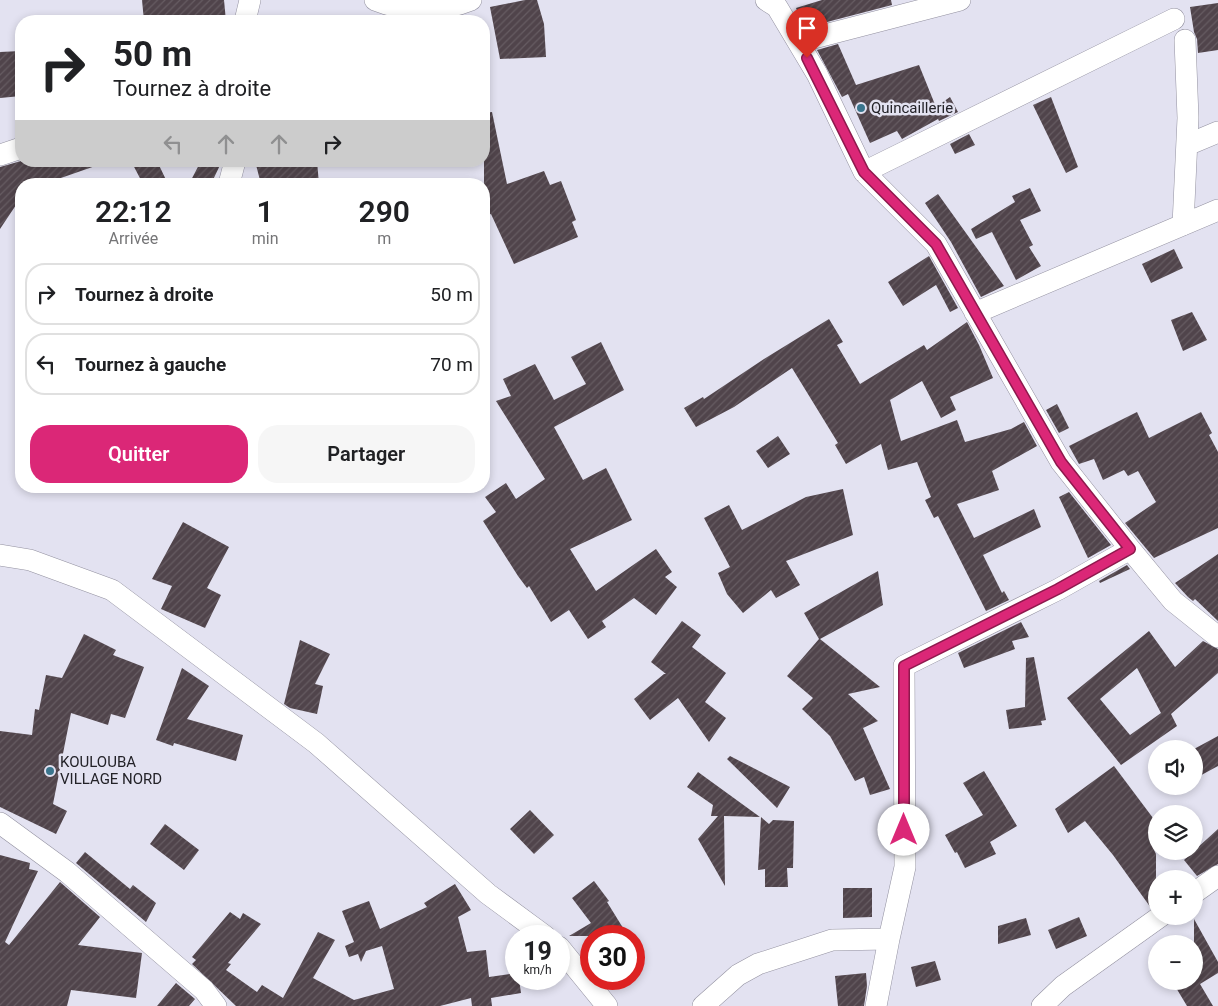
<!DOCTYPE html>
<html lang="fr">
<meta charset="utf-8">
<style>
:root{--surface:#fff;--page:#f6f6f6;--text:#202124;--muted:#757577;--line:#e0e0e0;--accent:#db2777}
body{margin:0;font-family:Roboto,sans-serif;background:var(--page);color:var(--text);height:100vh;display:flex;flex-direction:column;font-size:19px;white-space:nowrap}
*{box-sizing:border-box;margin:0}
p{font-size:16px;color:var(--muted)}
.icon{flex:none;width:28px;height:28px;fill:none;stroke:currentColor;stroke-width:2;stroke-linecap:round;stroke-linejoin:round}
.map{position:relative;flex:1;overflow:hidden}
.panel{position:absolute;left:15px;top:178px;width:475px;height:315px;display:flex;flex-direction:column;background:var(--surface);border-radius:20px;box-shadow:0 2px 8px #0003}
.panel>*{flex:none}
.top-card{position:absolute;left:15px;top:15px;width:475px;height:152px;border-radius:20px;box-shadow:0 2px 8px #0003;background:#fff;color:var(--text);overflow:hidden}
.buttons{position:absolute;left:1148px;top:740px;display:grid;gap:10px}
.buttons a{display:grid;place-items:center;width:55px;height:55px;border-radius:50%;background:var(--surface);box-shadow:0 2px 8px #0003;font-size:25px}
.speed{position:absolute;left:505px;top:925px;display:flex;gap:10px;font-size:25px;font-weight:700;text-align:center}
.speed>*{display:grid;place-content:center;width:65px;height:65px;border-radius:50%;background:var(--surface);box-shadow:0 2px 8px #0003;line-height:1}
.speed small{font-size:12px;font-weight:400}
.speed .limit{border:8px solid #d22;background:#fff;color:#111}
.pin{position:absolute;display:grid;place-items:center;width:42px;height:42px;color:#fff;margin:-51px -21px;border-radius:50% 50% 50% 0;rotate:-45deg;box-shadow:0 0 5px #0007}
.pin .icon{rotate:45deg}
.me{position:absolute;width:55px;margin:-28px;rotate:0deg;stroke-linejoin:round;filter:drop-shadow(0 0 4px #0008)}
.turn{display:flex;align-items:center;gap:18px;height:105px;padding:0 15px;font-size:22px}
.turn .icon{width:65px;height:65px;stroke-width:2.5}
.turn b{display:block;font-size:35px;line-height:42px}
.lanes{display:flex;align-items:center;height:48px;padding:0 15px;background:#0003;justify-content:center;gap:25px;direction:ltr}
.lanes .off{opacity:.35}
.eta{display:flex;justify-content:space-evenly;align-items:center;height:85px;text-align:center}
.eta b{font-size:30px;font-weight:600;line-height:35px}
.button{display:flex;gap:10px;margin-top:auto;padding:10px 15px}
.button a{flex:1;height:58px;border-radius:20px;background:var(--accent);color:#fff;font-size:20px;font-weight:600;line-height:58px;text-align:center}
.button a+a{background:var(--page);color:var(--text)}
ul{padding:0;list-style:none}
li{display:flex;align-items:center;gap:15px;height:62px;margin:0 10px 8px;padding:0 5px;border:2px solid var(--line);border-radius:20px}
li div{flex:1}
li b{display:block;font-size:19px}
li em{font-style:normal}
.map>svg:first-child{display:block}
</style>
<div class="map">
<svg width="1218" height="1006" viewBox="0 0 1218 1006">
<defs>
<pattern id="building-hatch" width="6" height="6" patternUnits="userSpaceOnUse" patternTransform="scale(1.25)"><rect width="6" height="6" fill="#50444b"/><path d="M-1 1l2-2M0 6l6-6M5 7l2-2" fill="none" stroke="#665c62"/></pattern>
</defs>
<rect width="100%" height="100%" fill="#e3e2f1"/>
<path fill="url(#building-hatch)" fill-rule="evenodd" d="M142 0H224L226 21H144Z
M525 0H537L544 24 546 57 500 59 490 7Z
M822 0H891L892 5 804 28 796 8Z
M1218 3V50L1198 53 1197 39 1194 32 1190 7Z
M838 44 856 85 919 65 936 107 950 97 958 112 939 121 938 119 902 139 897 131 870 143 848 94 842 97 817 50Z
M21 51V96L0 98V52Z
M1051 97 1078 167 1066 173 1033 105Z
M492 112 507 184 544 171 550 185 561 181 576 220 572 222 578 237 514 264 491 214 484 217V113Z
M969 134 975 145 955 154 950 144Z
M21 161H100L101 164 58 179 61 184H21V201L16 205 0 229V167Z
M131 161H157L168 184H143Z
M201 161H222L211 184H189Z
M255 161H317L319 184H261Z
M1030 188 1041 211 1020 220 1033 245 1029 247 1041 266 1016 280 992 232 976 239 971 229 1015 202 1012 196Z
M938 194 1004 286 981 297 951 242 925 203Z
M1174 249 1183 268 1151 283 1142 264Z
M929 256 958 308 950 312 936 285 903 306 888 282Z
M1192 312 1207 340 1183 351 1171 320Z
M829 319 843 342 837 345 860 384 924 345 927 350 967 322 979 345 993 378 950 397 956 410 941 418 922 381 890 400 901 441 957 420 965 442 1011 429 1024 422 1037 446 992 471 999 490 957 504 974 538 1034 509 1041 527 983 555 1002 593 1004 591 1009 600 986 611 938 516 934 518 925 500 931 497 917 462 888 470 881 444 846 464 835 445 838 443 792 368 734 407 696 427 684 408 703 397 704 399 764 359Z
M601 342 624 390 554 427 583 480 606 468 632 520 570 549 596 591 656 549 672 572 665 577 677 587 656 615 634 598 602 621 606 627 588 639 569 610 551 622 529 586 527 588 518 576 483 521 496 512 485 497 506 483 516 499 545 479 496 401 511 396 503 379 535 364 554 400 586 384 571 357Z
M1057 404 1069 428 1059 433 1046 410Z
M1137 412 1149 438 1201 412 1212 433 1209 435 1218 452V528L1154 558 1125 523 1156 502 1138 471 1128 476 1124 470 1103 480 1094 459 1079 464 1069 446Z
M778 436 790 454 768 468 756 451Z
M843 489 853 535 786 561 800 585 776 598 771 590 743 613 727 594 718 573 730 567 704 518 729 505 742 530 806 497Z
M1069 492 1111 545 1088 558 1059 497Z
M183 522 229 547 207 588 221 595 205 628 161 609 172 586 152 579Z
M1218 554V621L1195 599 1193 601 1188 597 1175 583Z
M1127 565 1130 569 1100 583 1099 581Z
M878 571 883 605 820 639 880 687 848 694 878 721 863 728 890 789 870 795 864 777 855 781 830 736 802 709 813 698 787 676 819 639 804 613Z
M682 621 701 635 692 647 726 673 705 702 726 718 709 742 678 698 650 720 634 699 664 674H666L651 662Z
M1021 622 1029 637 1012 641 1015 649 964 668 958 653Z
M1149 631 1175 667 1203 641 1218 649V673L1171 714 1177 726 1121 765 1067 698ZM1137 668 1161 713 1130 735 1100 699Z
M84 634 116 650 113 655 144 667 125 718 111 714 108 725 71 713 53 804 67 811 56 834 0 807V731L32 735 35 709 39 710 46 675 62 678Z
M300 640 330 654 315 684 323 686 317 714 290 708 284 704Z
M1034 657 1046 720 1041 721 1042 725 1009 729 1006 710 1025 707 1026 658Z
M182 668 209 686 187 719 243 735 236 761 174 743 173 746 156 740Z
M1218 736V766L1194 779V749Z
M730 756 790 787 777 808 727 759Z
M1114 766 1156 822V846L1153 848 1156 854V905L1151 908 1113 855 1085 821 1068 833 1055 809Z
M984 771 1017 826 990 842 996 854 965 868 957 852 955 853 945 835 983 815 963 783Z
M698 772 760 817 724 816 725 886 698 839 718 816H711L713 805 687 787Z
M530 810 554 835 534 854 510 829Z
M761 817 769 824 773 820 794 821 793 868H787L788 887H765V869L758 870Z
M165 824 199 850 184 870 150 844Z
M1218 829V864L1197 876 1184 860Z
M85 852 130 889 133 885 156 903 146 922 76 863Z
M0 855 30 863 29 869 38 871 5 942 9 945 60 882 100 917 78 945 142 953 136 998 71 990 67 1006H0Z
M594 881 609 901 607 902 628 936H569L591 923 572 898Z
M455 884 471 910 458 917 467 952 486 950 489 977 516 973V979H519L521 993 491 998 492 1006H472L471 998 440 1006H236L192 964 196 960 192 957 230 912 240 919 243 913 261 924 228 963 231 964 226 970 257 992 262 985 283 998 318 932 335 940 313 978 354 1000 394 989 382 946 366 951 361 962 358 954 349 957 345 946 354 942 342 911 369 901 380 929 427 907 424 903Z
M843 888H872V917L843 918Z
M1079 917 1087 936 1056 949 1048 930Z
M1026 918 1031 935 998 944V926Z
M1194 919 1218 962V973L1200 984 1213 1006H1187L1172 981H1194Z
M935 961 941 980 916 987 911 967Z
M866 973 867 986 864 1006H838L835 976Z
M176 983 195 999 189 1006H157Z"/>
<g fill="none" stroke-linecap="round" stroke-linejoin="round">
<g stroke="#9391a0" stroke-width="22">
<path id="minor" d="M375 0C407 13 439 13 471 0
M245 21 250 0
M798 42 960 0
M1187 145 1218 132
M0 155 21 148
M864 172 1174 19
M229 184 235 161
M1183 225 1188 118 1185 40
M975 313 1218 210
M1130 549 1173 601 1218 637
M0 555 30 560 112 590 316 743 488 894 545 936
M0 823 67 872 204 990 216 1006
M1194 893 1218 876
M559 947 607 1006
M703 1006 738 975 758 964 832 940 889 939 905 867 904 666 1059 589 1130 549 1061 462 936 244 864 172 817 74 777 7 766 0
M876 1006 889 939
M1042 1006 1063 986 1161 916"/>
</g>
<use href="#minor" stroke="#fff" stroke-width="21"/>
</g>
<g fill="none" stroke-linecap="round" stroke-linejoin="round">
<g stroke="#8e194d" stroke-width="12">
<path id="route" d="M807 58 864 172 936 244 1061 462 1130 549 1058 589 904 666V830"/>
</g>
<use href="#route" stroke="#db2777" stroke-width="9"/>
</g>
<g fill="#3a758d" stroke="#e3e2f1" stroke-width="2">
<circle cx="861" cy="108" r="5"/>
<circle cx="50" cy="771" r="5"/>
</g>
<g text-anchor="middle" stroke-width="5" stroke-linejoin="round" paint-order="stroke">
<g font-size="15" fill="#232228" stroke="#e3e2f1" text-anchor="start">
<text x="871" y="113">Quincaillerie</text>
<text x="60" y="767">KOULOUBA<tspan x="60" dy="17">VILLAGE NORD</tspan></text>
</g>
</g>
</svg>
<div class="buttons">
<a><svg class="icon" aria-label="sound" viewBox="0 0 24 24"><path d="M4 9h4l5-4v14l-5-4H4zM17 9q2 3 0 6"/></svg></a>
<a><svg class="icon" aria-label="layers" viewBox="0 0 24 24"><path d="M12 4l9 5-9 5-9-5zM3 14l9 5 9-5"/></svg></a>
<a>+</a>
<a>−</a>
</div>
<div class="speed"><div>19<small>km/h</small></div><div class="limit">30</div></div>
<div class="pin" style="left:807px;top:58px;background:#d93025"><svg class="icon" aria-label="arrive" viewBox="0 0 24 24"><path d="M6 21V4h12l-3 4 3 4H6"/></svg></div>
<svg class="me" style="left:904px;top:830px" viewBox="-20 -20 40 40"><circle r="19" fill="#fff"/><path d="M0-13L10 11 0 6-10 11z" fill="#db2777"/></svg>
<div class="top-card">
<div class="turn"><svg class="icon" aria-label="right" viewBox="0 0 24 24"><path d="M7 20v-9h11M14 6l5 5-5 5"/></svg><div><b>50 m</b>Tournez à droite</div></div>
<div class="lanes"><svg class="icon off" aria-label="left" viewBox="0 0 24 24"><path d="M17 20v-9H6M10 6l-5 5 5 5"/></svg><svg class="icon off" aria-label="ahead" viewBox="0 0 24 24"><path d="M12 20V5M6 11l6-6 6 6"/></svg><svg class="icon off" aria-label="ahead" viewBox="0 0 24 24"><path d="M12 20V5M6 11l6-6 6 6"/></svg><svg class="icon" aria-label="right" viewBox="0 0 24 24"><path d="M7 20v-9h11M14 6l5 5-5 5"/></svg></div>
</div>
<section class="panel">
<div class="eta">
<div><b>22:12</b><p>Arrivée</p></div>
<div><b>1</b><p>min</p></div>
<div><b>290</b><p>m</p></div>
</div>
<ul>
<li><svg class="icon" aria-label="right" viewBox="0 0 24 24"><path d="M7 20v-9h11M14 6l5 5-5 5"/></svg><div><b>Tournez à droite</b></div><em>50 m</em></li>
<li><svg class="icon" aria-label="left" viewBox="0 0 24 24"><path d="M17 20v-9H6M10 6l-5 5 5 5"/></svg><div><b>Tournez à gauche</b></div><em>70 m</em></li>
</ul>
<div class="button"><a>Quitter</a><a>Partager</a></div>
</section>
</div>
